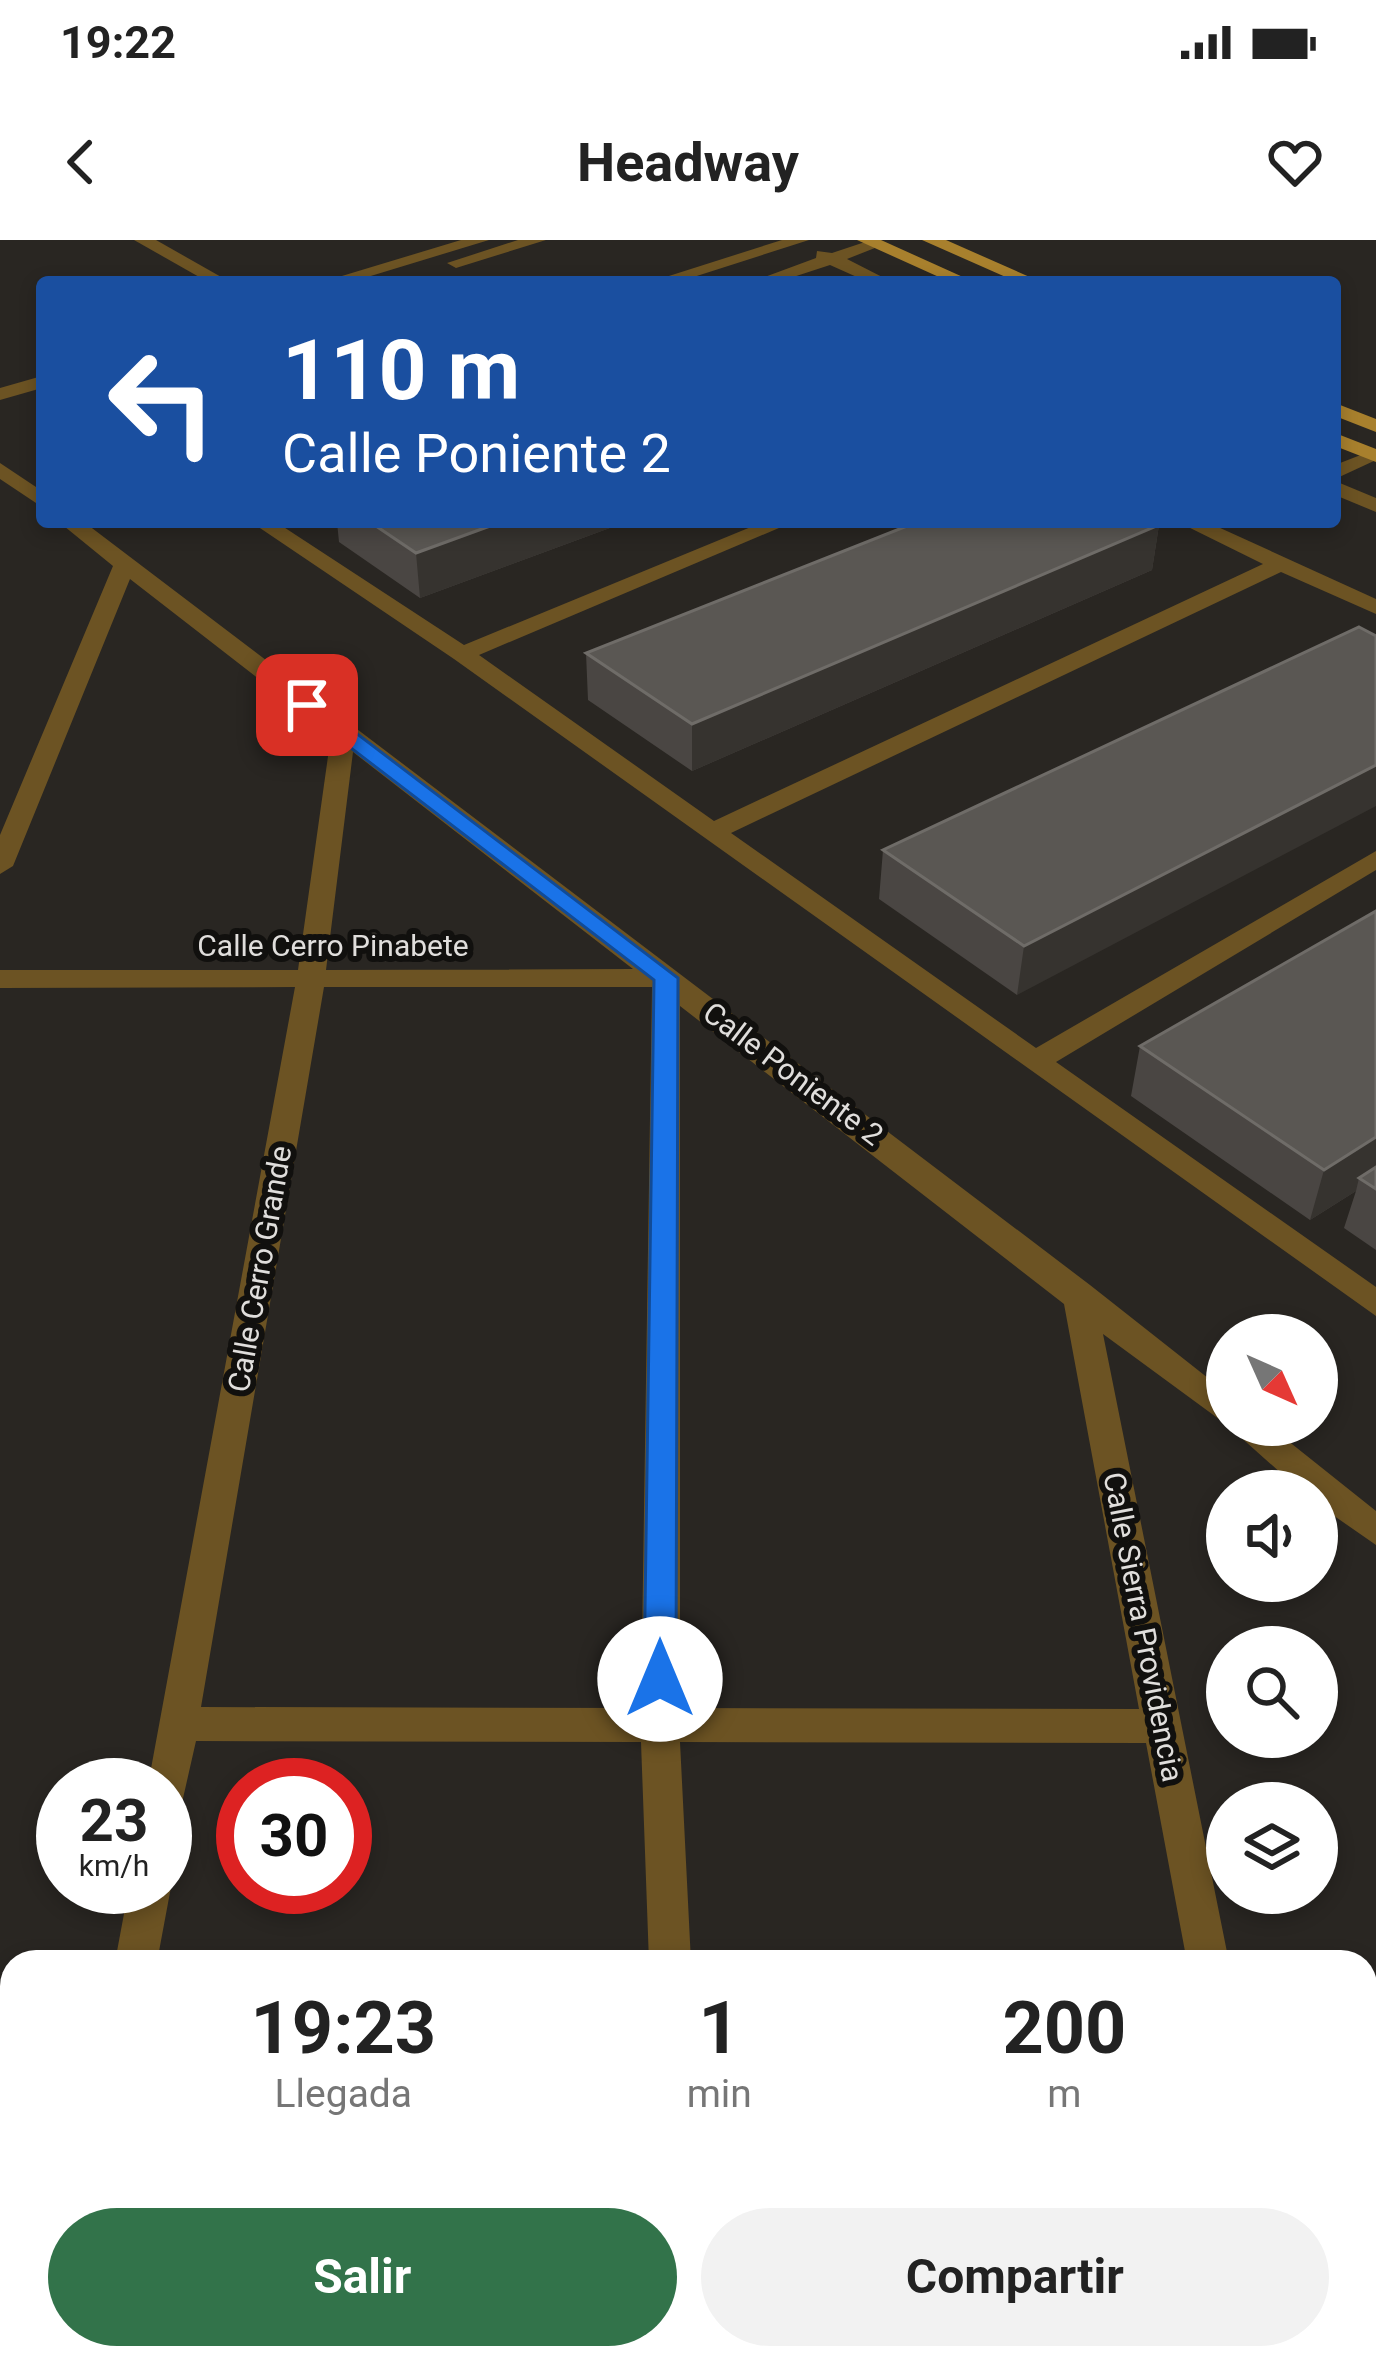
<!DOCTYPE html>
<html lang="es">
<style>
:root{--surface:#fff;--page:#f2f2f2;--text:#222;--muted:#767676;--accent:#32734a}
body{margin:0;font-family:Roboto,sans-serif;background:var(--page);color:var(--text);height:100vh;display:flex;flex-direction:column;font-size:45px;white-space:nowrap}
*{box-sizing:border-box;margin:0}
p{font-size:39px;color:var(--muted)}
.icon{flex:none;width:66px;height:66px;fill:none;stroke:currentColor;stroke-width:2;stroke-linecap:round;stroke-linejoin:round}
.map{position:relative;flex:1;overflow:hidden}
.side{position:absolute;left:0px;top:1710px;width:1377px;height:420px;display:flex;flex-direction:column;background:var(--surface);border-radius:36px 36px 0 0;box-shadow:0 6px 18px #0003}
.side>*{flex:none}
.hud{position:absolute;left:36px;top:36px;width:1305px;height:252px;border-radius:12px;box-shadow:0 6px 18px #0003;background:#1a4fa0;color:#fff;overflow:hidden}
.needle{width:78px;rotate:135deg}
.controls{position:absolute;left:1206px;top:1074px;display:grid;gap:24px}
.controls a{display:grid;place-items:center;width:132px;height:132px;border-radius:50%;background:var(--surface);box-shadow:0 6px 18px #0003;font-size:60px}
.speed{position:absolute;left:36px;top:1518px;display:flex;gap:24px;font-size:60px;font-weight:700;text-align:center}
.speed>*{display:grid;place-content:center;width:156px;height:156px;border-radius:50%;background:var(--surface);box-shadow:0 6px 18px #0003;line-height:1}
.speed small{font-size:30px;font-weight:400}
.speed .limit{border:18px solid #d22;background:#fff;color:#111}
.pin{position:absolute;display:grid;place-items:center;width:102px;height:102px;color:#fff;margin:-51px;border-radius:24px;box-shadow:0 6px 18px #0006}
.me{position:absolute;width:132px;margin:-66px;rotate:0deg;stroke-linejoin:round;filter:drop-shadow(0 0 9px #0008)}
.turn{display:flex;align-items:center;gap:42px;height:252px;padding:0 48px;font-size:54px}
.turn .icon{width:156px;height:156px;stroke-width:2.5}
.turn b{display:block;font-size:84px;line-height:102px}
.eta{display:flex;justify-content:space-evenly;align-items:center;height:204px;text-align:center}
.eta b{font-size:72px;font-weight:700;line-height:84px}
.button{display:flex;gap:24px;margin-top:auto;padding:24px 48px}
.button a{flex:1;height:138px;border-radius:72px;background:var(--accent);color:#fff;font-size:48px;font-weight:700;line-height:138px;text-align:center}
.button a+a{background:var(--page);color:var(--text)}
.status{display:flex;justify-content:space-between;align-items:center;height:84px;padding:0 60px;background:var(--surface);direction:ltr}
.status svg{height:33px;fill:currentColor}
header{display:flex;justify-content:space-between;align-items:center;height:156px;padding:0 48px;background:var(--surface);font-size:54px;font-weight:700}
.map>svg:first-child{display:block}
</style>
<div class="status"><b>19:22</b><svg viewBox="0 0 49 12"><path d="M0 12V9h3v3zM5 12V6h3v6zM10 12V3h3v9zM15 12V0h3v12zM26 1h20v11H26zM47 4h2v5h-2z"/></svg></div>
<header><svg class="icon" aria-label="back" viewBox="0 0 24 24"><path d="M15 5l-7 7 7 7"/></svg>Headway<svg class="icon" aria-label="heart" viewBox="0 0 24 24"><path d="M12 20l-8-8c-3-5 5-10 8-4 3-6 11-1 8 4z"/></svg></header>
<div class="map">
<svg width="1376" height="2130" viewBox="0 0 1376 2130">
<rect width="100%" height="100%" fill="#292622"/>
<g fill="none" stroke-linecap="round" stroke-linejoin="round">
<path fill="#6c5323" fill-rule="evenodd" d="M782 0H809L678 42H650Z
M871 0 885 4 847 19 892 42H868L830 25 778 42H751L816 18 817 11 832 13Z
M1376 209V220L1335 239V225Z
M1335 241 1376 258V272L1335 255Z
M251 282H276L464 405 763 282H793L479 415 714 581 1263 324 1178 282H1207L1376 359V374L1281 332 731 593 1036 808 1376 611V630L1056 822 1376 1047V1076L454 419Z"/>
<path fill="#6c5323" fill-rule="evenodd" d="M134 0H156L230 42H208Z"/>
<path fill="#6c5323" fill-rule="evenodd" d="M0 223 42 251V267L0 239Z
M59 282H84L1090 1045 1227 1153V1185H1268L1376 1271V1305L1317 1264V1251H1301L1227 1185 1103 1094 1229 1722H1187L1146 1503 680 1502 691 1722H649L641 1502 196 1501 179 1576 165 1581V1545H148L295 747 0 748V730H298L331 495 130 339 13 626 0 634V595L113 326ZM353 512 633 729 326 730ZM324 747H652L641 1468 201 1467ZM680 766 1064 1064 1139 1469 680 1468Z
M165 1634 171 1647 157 1722H115L129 1647H165Z
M39 2118H87L85 2130H37Z
M664 2118H712V2130H664Z
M1261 2118H1309L1311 2130H1263Z"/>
<path fill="#6c5323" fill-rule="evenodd" d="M461 0H489L351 42H322Z
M518 0H546L456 28 447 23Z
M42 136V148L0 160V148Z"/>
<path fill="#a8802d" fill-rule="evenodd" d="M857 0H881L974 42H950Z
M922 0H946L1041 42H1017Z
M1335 163 1376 179V192L1335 176Z
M1335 193 1376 209V222L1335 206Z"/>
</g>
<path fill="#4a4643" d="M337 282H626L420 358 339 302Z
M1159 285 1152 330 692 531 588 460 586 413Z
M1359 387 1017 755 879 659 883 610Z
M1376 671V1010L1344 988 1356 951 1310 980 1131 856 1140 806Z"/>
<path fill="#36332f" d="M501 282H626L420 358 416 313Z
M1159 285 1152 330 692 531V484Z
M1376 525V566L1017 755 1024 706Z
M1376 897V937L1359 938 1356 951 1310 980 1324 930Z"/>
<path fill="#5a5753" stroke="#6f6c68" stroke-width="3" d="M370 282H501L416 313Z
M917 282H1153L1159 285 692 484 586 413Z
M1359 387 1376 396V525L1024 706 883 610Z
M1376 671V897L1324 930 1140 806Z
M1376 927V949L1359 938Z"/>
<path fill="#1a73e8" stroke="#114b97" stroke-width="3" d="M300 461H314L678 738 676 1439 672 1449H649L644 1439 654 740 300 469Z"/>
<g text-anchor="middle" stroke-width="12" stroke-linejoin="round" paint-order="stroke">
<g font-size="30" fill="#e0dedc" stroke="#11100e">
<text x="333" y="716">Calle Cerro Pinabete</text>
<text transform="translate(793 834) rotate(37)" y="10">Calle Poniente 2</text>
<text transform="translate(260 1029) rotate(-80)" y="10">Calle Cerro Grande</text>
<text transform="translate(1143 1387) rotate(79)" y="10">Calle Sierra Providencia</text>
</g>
</g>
</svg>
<div class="controls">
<a><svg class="needle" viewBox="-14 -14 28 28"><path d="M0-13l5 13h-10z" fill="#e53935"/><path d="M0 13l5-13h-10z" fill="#767676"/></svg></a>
<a><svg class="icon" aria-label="sound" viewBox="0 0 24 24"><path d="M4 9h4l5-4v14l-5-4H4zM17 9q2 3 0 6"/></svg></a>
<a><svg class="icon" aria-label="search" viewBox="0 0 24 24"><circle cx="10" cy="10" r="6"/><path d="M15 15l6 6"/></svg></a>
<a><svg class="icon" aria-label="layers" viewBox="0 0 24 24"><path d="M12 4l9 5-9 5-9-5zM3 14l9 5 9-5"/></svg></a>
</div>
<div class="speed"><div>23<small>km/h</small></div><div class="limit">30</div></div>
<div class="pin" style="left:307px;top:465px;background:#d93025"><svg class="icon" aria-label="arrive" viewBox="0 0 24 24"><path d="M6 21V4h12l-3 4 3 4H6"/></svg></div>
<svg class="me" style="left:660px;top:1439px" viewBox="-20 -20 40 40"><circle r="19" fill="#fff"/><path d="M0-13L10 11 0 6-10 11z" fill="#1a73e8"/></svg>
<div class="hud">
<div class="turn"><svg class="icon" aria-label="left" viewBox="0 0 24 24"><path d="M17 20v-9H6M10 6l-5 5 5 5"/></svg><div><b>110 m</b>Calle Poniente 2</div></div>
</div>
<section class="side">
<div class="eta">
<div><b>19:23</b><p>Llegada</p></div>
<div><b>1</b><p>min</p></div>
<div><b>200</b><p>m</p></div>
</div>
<div class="button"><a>Salir</a><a>Compartir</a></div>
</section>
</div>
